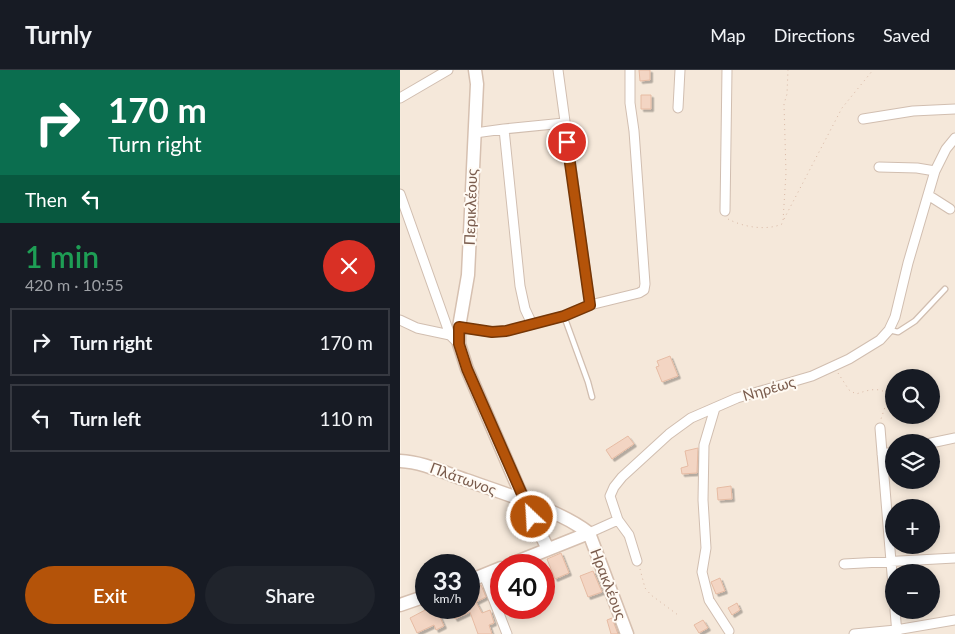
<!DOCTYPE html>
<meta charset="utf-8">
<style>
:root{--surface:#171b24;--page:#20242c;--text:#f1f3f6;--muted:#9ea1a6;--line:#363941;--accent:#b45309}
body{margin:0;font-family:Lato,sans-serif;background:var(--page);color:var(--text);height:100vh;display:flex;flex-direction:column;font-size:19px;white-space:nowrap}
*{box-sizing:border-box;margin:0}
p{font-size:16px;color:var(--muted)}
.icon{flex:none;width:28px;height:28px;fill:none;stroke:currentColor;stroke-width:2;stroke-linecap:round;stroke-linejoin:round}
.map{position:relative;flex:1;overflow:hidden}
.sheet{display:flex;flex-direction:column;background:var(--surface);width:400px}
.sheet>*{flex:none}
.banner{background:#0b6e4f;color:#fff;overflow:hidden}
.tools{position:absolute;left:485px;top:299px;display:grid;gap:10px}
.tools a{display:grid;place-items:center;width:55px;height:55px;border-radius:50%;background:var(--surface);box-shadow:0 2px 8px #0003;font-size:25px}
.speed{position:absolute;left:15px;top:484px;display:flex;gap:10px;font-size:25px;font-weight:700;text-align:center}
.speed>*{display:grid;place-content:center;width:65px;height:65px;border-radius:50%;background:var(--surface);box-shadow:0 2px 8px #0003;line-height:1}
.speed small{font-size:12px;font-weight:400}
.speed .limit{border:8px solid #d22;background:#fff;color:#111}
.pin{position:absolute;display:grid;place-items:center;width:42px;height:42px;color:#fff;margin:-21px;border:2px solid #fff;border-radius:50%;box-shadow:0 1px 5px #0007}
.me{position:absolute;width:55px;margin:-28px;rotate:335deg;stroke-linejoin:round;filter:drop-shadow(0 0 4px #0008)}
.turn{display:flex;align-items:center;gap:18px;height:105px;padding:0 25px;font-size:22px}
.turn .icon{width:65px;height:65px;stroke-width:2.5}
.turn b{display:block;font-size:35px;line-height:42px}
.then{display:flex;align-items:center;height:48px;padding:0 25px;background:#0003;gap:10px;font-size:19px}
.round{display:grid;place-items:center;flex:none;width:52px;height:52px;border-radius:26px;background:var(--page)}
.overview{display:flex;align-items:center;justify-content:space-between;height:85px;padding:0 25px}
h1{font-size:30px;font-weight:600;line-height:38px;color:#1e9e55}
.button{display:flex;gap:10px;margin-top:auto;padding:10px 25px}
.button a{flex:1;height:58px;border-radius:30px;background:var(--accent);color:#fff;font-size:20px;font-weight:600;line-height:58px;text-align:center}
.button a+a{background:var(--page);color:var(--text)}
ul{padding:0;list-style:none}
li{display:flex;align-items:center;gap:15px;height:68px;margin:0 10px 8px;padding:0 15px;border:2px solid var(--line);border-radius:0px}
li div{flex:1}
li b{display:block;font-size:19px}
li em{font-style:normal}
header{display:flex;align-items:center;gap:30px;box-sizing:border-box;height:70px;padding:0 25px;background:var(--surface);border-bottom:1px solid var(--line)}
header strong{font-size:24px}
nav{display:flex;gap:28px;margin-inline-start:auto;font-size:18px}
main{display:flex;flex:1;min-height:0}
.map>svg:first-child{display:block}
</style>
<header>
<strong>Turnly</strong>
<nav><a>Map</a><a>Directions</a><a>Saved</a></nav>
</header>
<main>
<section class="sheet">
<div class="banner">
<div class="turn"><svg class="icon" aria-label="right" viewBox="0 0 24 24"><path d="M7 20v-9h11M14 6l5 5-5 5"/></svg><div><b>170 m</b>Turn right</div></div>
<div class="then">Then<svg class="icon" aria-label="left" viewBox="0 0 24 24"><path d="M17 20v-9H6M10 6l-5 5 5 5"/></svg></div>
</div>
<div class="overview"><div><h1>1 min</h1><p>420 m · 10:55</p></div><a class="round" style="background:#d93025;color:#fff"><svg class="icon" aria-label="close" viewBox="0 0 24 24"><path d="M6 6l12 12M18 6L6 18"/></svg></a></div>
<ul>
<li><svg class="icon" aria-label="right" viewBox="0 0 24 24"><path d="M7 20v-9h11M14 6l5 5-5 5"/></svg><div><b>Turn right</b></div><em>170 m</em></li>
<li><svg class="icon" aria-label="left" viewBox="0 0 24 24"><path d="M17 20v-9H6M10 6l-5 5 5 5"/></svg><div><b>Turn left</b></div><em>110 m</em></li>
</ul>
<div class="button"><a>Exit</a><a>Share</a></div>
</section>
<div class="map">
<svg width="555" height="564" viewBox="0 0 555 564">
<defs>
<filter id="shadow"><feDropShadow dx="2.5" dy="2.5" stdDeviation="0" flood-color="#0004"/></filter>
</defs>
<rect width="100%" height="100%" fill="#fdf6ec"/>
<path fill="#f5e8da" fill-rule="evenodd" d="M0 0H555V564H1ZM494 308H531V345H494ZM494 372H531V410H494ZM494 438H531V475H494ZM26 495H69V538H26ZM101 495H144V538H101ZM494 502H531V540H494Z"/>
<path fill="#f3d5c3" stroke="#e6bba3" filter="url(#shadow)" d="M239 0H250V10L240 11Z
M241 25H251V39H241Z
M270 286 278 306 262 312 256 297 259 296 257 291Z
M228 366 234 374 212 389 206 380Z
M298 378 297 403 282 404 281 398 288 396 285 381Z
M331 416 332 429 318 430 317 418Z
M161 483 169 503 155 509 147 489Z
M193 501 202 522 188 527 180 506Z
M320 508 325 521 316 524 311 512Z
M81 515 86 527 76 532 82 543 90 540 94 553 89 555 92 564H78L70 542 55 549 49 538H69V519L71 522 70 520Z
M337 533 340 540 332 545 328 538Z
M29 538H36L44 556 36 560 34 555 17 563 10 548Z
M212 548 218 564H211L207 550Z
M303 550 308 558 299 563 294 555Z"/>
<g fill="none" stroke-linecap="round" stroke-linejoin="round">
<g stroke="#d1beb0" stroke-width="7">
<path id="lane" d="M164 246 188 312 192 327
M489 260 498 262 515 251 545 219"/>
</g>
<g stroke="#d1beb0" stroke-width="11">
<path id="street" d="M158 0 190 235
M0 28 48 0
M278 38 280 0
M463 49 513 41 555 39
M104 59 164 53
M75 63 104 59 120 216 125 239 132 254
M479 97 517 98 535 101
M0 124 50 265 59 274
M528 125 550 139
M325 141 327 0
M0 250 17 258 50 265
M59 257 91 262 106 261 164 246 190 235 239 223 244 220 245 214 234 61 230 33V0
M315 338 304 375 303 430 306 478 302 502 309 530 329 561
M480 358 494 528
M531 373 555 368
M482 384 494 382
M189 463 218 450
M237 491 229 465 218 450 210 426 214 417 222 407 269 364 291 348 337 328 412 306 449 289 480 270 489 260 495 247 508 193 535 101 546 79 555 68
M444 494 555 488
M84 505 107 564
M495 540 497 564
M454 564 496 560 555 550"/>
</g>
<g stroke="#d6c0b0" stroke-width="15">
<path id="secondary" d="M75 0 77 14 68 205 59 257V274L67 299 124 431 148 479
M0 391C23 392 45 403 66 410 102 423 160 440 189 463
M189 463 227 564
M109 495 189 463
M69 511 101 498
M0 535 26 526"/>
</g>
<path stroke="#d9b8a5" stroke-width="1" stroke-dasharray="1 4" stroke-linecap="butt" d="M328 149C343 157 366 161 382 154L383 151 386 103 384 34 387 24 388 0
M384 149 442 38 473 0
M438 303 449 320 456 324C466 321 475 317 485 322L487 331 481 349
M240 499 245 518 251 525 278 545"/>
<use href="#lane" stroke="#fff" stroke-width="4.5"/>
<use href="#street" stroke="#fff" stroke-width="9"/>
<use href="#secondary" stroke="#fff" stroke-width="12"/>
</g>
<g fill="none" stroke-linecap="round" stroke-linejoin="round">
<g stroke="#753606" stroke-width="12">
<path id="route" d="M132 447 67 299 59 274V257L92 262 106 261 164 246 190 235 167 72"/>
</g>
<use href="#route" stroke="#b45309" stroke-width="9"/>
</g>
<g text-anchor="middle" stroke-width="4" stroke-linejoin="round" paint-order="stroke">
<g font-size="15" fill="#7a5c4d" stroke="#fffaf3">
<text transform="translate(71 137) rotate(-88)" y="5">Περικλέους</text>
<text transform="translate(369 319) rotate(-16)" y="5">Νηρέως</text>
<text transform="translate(63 409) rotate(20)" y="5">Πλάτωνος</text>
<text transform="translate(208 514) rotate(69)" y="5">Ηρακλέους</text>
</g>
</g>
</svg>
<div class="tools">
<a><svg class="icon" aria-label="search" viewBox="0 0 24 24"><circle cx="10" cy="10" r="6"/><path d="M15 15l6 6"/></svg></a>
<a><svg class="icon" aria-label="layers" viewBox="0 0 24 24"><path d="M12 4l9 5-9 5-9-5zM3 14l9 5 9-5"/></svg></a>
<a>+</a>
<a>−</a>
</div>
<div class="speed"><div>33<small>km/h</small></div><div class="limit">40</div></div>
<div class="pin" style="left:167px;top:72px;background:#d93025"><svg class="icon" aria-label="arrive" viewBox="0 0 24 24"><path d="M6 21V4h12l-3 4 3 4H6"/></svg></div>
<svg class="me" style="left:132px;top:447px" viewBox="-20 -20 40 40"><circle r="17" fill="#b45309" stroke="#fff" stroke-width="3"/><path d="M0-11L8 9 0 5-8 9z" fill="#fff"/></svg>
</div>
</main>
